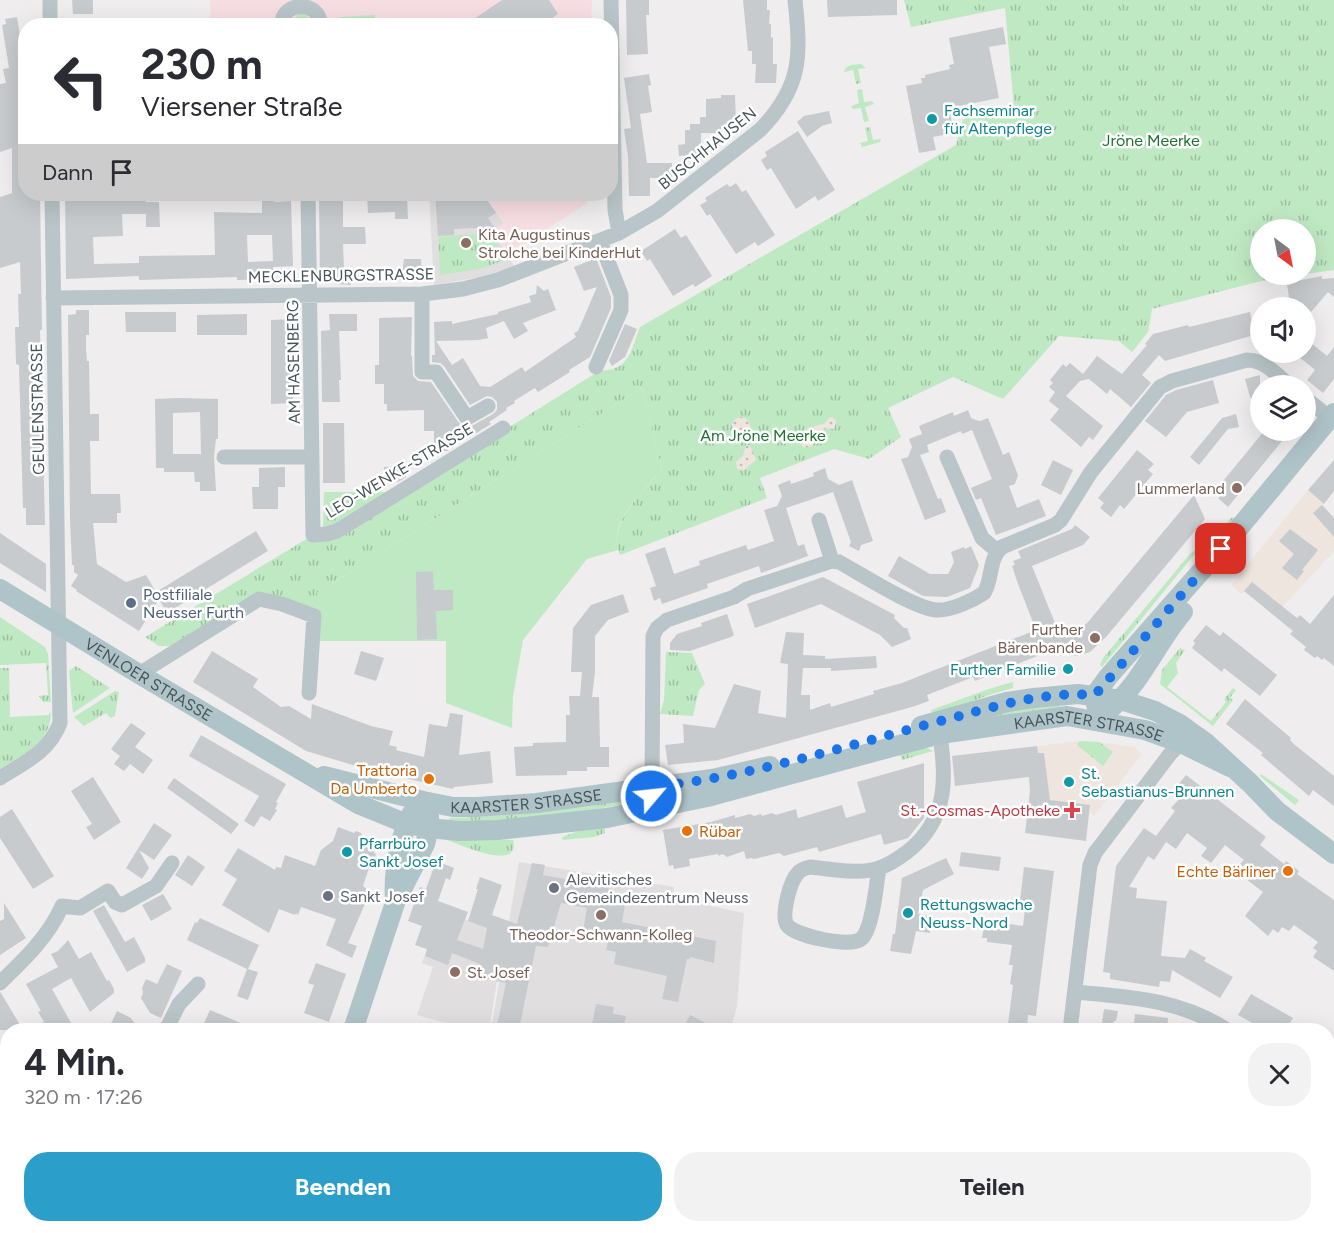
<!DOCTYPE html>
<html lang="de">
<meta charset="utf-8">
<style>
:root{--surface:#fff;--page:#f2f2f3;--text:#2b2b33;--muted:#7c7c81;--accent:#2b9fca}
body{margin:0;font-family:Figtree,sans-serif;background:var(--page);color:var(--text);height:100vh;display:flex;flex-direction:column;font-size:22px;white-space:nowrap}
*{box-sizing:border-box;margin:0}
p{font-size:20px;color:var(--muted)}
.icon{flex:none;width:33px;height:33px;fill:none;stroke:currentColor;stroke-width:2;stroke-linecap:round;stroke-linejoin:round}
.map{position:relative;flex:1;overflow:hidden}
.sheet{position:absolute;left:0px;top:1023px;width:1335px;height:210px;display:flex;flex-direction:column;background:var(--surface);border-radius:24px 24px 0 0;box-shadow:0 6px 24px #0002}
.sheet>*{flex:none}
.top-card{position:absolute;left:18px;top:18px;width:600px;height:183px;border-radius:24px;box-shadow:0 6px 24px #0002;background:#fff;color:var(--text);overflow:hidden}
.needle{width:39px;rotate:148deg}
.tools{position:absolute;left:1250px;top:219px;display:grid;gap:12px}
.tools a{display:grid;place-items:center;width:66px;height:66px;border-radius:50%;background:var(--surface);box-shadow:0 6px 24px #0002;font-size:30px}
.pin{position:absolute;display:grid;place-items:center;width:51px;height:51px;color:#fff;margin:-26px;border-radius:12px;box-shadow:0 3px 9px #0006}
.me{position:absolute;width:66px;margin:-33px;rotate:62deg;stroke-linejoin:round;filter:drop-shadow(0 0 4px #0008)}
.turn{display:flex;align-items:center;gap:21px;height:126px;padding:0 24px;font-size:27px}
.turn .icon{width:78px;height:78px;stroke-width:2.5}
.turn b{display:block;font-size:42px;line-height:51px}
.then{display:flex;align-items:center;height:57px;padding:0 24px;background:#0003;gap:12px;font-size:22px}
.round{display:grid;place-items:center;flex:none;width:63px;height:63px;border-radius:24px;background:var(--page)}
.overview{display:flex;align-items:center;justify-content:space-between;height:102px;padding:0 24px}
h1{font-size:36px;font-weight:700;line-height:45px}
.cta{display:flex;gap:12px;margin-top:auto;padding:12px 24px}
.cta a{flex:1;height:69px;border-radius:24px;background:var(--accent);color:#fff;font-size:24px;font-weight:700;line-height:69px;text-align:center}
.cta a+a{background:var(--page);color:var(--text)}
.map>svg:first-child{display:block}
</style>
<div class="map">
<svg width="1334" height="1233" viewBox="0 0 1334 1233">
<defs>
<pattern id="grass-tufts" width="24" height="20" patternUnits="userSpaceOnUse" patternTransform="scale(1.5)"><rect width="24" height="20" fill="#bfe9c3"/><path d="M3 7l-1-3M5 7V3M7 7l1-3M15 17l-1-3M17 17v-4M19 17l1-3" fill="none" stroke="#9dc0a1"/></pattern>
<pattern id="sand-dots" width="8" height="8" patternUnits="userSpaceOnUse" patternTransform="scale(1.5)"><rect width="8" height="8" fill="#efe5de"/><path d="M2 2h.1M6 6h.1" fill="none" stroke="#c3bcb7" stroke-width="1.8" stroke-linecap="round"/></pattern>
</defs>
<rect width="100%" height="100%" fill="#efeded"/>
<path fill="#eee5de" d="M1308 490 1324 504 1323 505 1334 518V551L1274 616 1245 591 1241 594 1231 585Z
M1080 741 1077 745 1113 752 1099 742 1135 747 1142 754 1094 816 1090 812V805L1031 798 1049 795 1044 753H1038L1037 746Z"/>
<path fill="#e0dedf" d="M429 194H484L504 224 492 231 515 267 481 277 434 285Z
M519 862 674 887 673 898 744 913 737 1007 730 1030H491Z
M441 911 488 928 478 977 497 981 489 1030H470L417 1015 433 967 422 963Z"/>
<path fill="#f7dee3" d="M210 0H592L591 25 211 26Z
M484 194H587V203L507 255 492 231 504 223Z"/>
<path fill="url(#grass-tufts)" d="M904 0H1334V270L1305 274V230H1260V274L1302 275 1261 281 1152 309 1148 332 1132 352 1119 341 1059 336 1003 399 953 377 888 408 901 437 869 459 834 449 760 478 767 498 620 555C605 526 644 489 662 470L642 388 317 593V615L261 592 170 646H159L145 637 323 529 324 492H406L599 371C630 370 630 352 640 327L956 145 963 119 1014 108 1005 8 911 27Z
M298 14H304L308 17V25H294L293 20Z
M375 15V21L372 23 340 24V17Z
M861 64 866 68 858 69 861 83 856 84 853 70 844 72C845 64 855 65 861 64Z
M862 89 864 102 872 101 874 104 865 107 869 121 864 122 861 108 853 109 851 106 859 103 857 90Z
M870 127 873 140 881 139 880 142 862 147 860 143 868 141 865 128Z
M491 233 505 260 479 269 440 275 438 237Z
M1244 517 1225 533 1198 550 1102 667 1100 665 1103 658 1190 554 1223 528 1231 518Z
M0 617 45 647 48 654 51 702H43L39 696 48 695 46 663 0 665Z
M1180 648 1185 650 1176 663 1178 673 1167 687 1211 721 1226 702 1224 699 1233 688 1236 690 1230 698 1233 700 1213 726 1160 684 1162 670Z
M666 652 692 653 705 684 699 690 693 716 660 714 664 700Z
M76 666 110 688 73 713 69 671Z
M0 668H9L10 717 49 715V713H51C50 744 23 754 0 769Z
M1013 682V688L986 696 933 716 931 710 989 689Z
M115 691 119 692 115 716 111 718 106 713 84 726 74 717Z
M1059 701 1060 707 990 717 989 713Z
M1080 741 1099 742 1113 752 1103 766 1077 745Z
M925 747 933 751 902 760 900 754Z
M1261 774 1299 800 1295 805 1260 776Z
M637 797V801L539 822 449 824V818C513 817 575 807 637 797Z
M592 826H601L605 829V833L594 837 563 840 562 837Z
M454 838 513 840C521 873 458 844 445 839Z"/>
<path fill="url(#sand-dots)" d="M732 426a9 9 0 1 1 18 0a9 9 0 1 1-18 0Z
M832 417 836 421 835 427 833 429 825 428 812 446 804 448C791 433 812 426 824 424L829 418Z
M746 444 750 446 756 460 744 470 737 469 736 462 743 456Z"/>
<path fill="#bfe9c3" d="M642 388 662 470C648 484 618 515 617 535 616 540 617 545 618 550L587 559 523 640 513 696 512 728 446 703V641H316L317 593Z"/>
<path fill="#c7cbce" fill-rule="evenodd" d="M72 0H93V14H73Z
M502 0H549L558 14 540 26H478L474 19Z
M626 0H649V15H646L648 54 627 55Z
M743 0H767V10H770L769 24H771V38L773 37V64H777L776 83H755L756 64H752V51H748Z
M827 0H897V15L828 17Z
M17 17 26 74V194H40L42 330H40L45 525H26V508H23L19 365 16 364 15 327H19L18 294H21L20 262 0 268V197L12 193V148L0 152V84L6 83 3 69 9 68 2 25 6 24 5 19Z
M1003 27 1006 44 989 47 999 98 949 108 954 133 933 137 936 150 919 153 906 86 922 83 921 78H925V75L950 69 949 65 954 64 949 38Z
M649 74 651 85 648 86 652 112 640 114 647 163H672V178H650V196H629L628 156 624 129 631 128 624 78Z
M721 95H735L736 126H721V133H701V157L692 158V155L679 156 678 145 685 144V130H690V124H700V117H706V99L721 98Z
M829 111 832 123 822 126 807 137 797 122 804 116Z
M798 131 835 190 818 201 815 196 796 209 771 168 767 170 761 160 767 156 765 152Z
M736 183 742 192 746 190 775 235 758 246 755 242 736 254 710 214 707 216 700 205 707 201 705 198 727 184 730 187Z
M65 194H146V202H159L160 227H146V214H122L123 236 93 237 94 264 139 263V256L215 255 214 212 262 213V194H275V202L291 201 293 266 273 267V279L237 280V277L139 280V276L66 279ZM247 235H272L273 261 248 262Z
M319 194H343V227H365L366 244H343L344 269H351V285L335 284 334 278 320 279Z
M407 194 408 219H395V212L368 213 367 195Z
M435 194H483L496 213 488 218 494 227 454 229V235L438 236Z
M675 229 681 238 686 235 712 276 695 287 693 284 673 296 650 259 647 261 641 251Z
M596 258 611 297V308L590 357 569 370 570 372 538 392 535 388 514 401 515 403 506 408 507 410 489 422 491 424 470 437H450V449L448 451H434V431H424V410L387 411V404H384V384H375V365H379V318L412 317 411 356H412L413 376 418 381 431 382 459 423 468 428 493 414 497 410V402L492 397 487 396 470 405 444 366 440 363 432 362V355H435L434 322 452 321V324L498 314V312L531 302 529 296 536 294 537 285 544 291 548 289 556 310 523 323 528 331 514 339 504 321 486 328 488 338 479 340 436 341 452 365 463 358 480 386 490 387 522 367 525 372 576 337 574 333 578 331 597 287 584 291 574 267Z
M404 259H421L422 281H401Z
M1322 276V279L1334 278V297L1328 292 1311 312 1306 308H1301L1289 298 1287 283Z
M76 310H89V335H86V350L87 361H89L90 414H99V441H90L91 494H120L121 513H117V523H93L97 564 126 582 146 575 156 592 256 531 268 551 167 613 159 599 139 631 76 591 77 590 71 586 78 575 74 572V565H72L70 519 68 315 76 314Z
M125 312H176V332H126Z
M1250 312 1254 335 1165 361 1159 355 1142 375 1151 383 1131 407 1110 389 1107 394 1089 379 1080 381 1066 396 1103 426 1093 440 1089 437 1081 447 1050 420 1059 409 1049 401 1055 392 1049 387 1053 383 1050 380 1063 364 1066 367 1070 363 1083 374 1097 356 1122 374 1147 345 1145 344 1153 334 1188 325 1189 327Z
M247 314V335H197V315Z
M329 314H357V331H339L341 380H339L340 402H322L321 331 330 330Z
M292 319 293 403 271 404V320Z
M625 324 637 329 625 357 612 366 609 361Z
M1305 338 1327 356 1334 347V379L1323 393 1307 380 1315 370 1293 352H1305Z
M1260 375V406L1250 397 1245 379Z
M1213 380 1219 403 1187 412 1166 437 1145 421 1166 395 1176 390Z
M180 398 218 399V439H216L214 456 216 491H200V482H195L194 472H164V468H156L155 399ZM200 412 201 454H173V413Z
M968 410 971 418 976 420 980 421 988 418 1003 455 1009 452 1018 475 1015 484 1009 486 1017 508 1039 499 1046 516 996 535 981 498 976 500 971 488 992 479 972 430 962 434 961 431 927 445 929 452 920 455 938 499 941 498 946 512 925 520 901 459 908 457 912 447 909 439 922 434 919 426 953 412 954 416Z
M1236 414 1239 427 1228 429 1199 465 1190 457 1222 418Z
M323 423H344L345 483H323Z
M1265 430H1291L1228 507 1219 499V486Z
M1137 450 1154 464 1148 470 1153 474 1124 509 1120 505 1111 517 1100 508 1104 503 1098 498Z
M1053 460 1073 470 1061 495 1041 485Z
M1334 460V491L1324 504 1308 490Z
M406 466V477L398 482H384V467Z
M285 467V487H278V509H253L252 487H259V468Z
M825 468 828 479 839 485 852 480 873 541 861 545 859 551 849 546 851 542 833 492 786 508 798 546 804 544 808 556 761 573 759 566 707 584 708 588 662 604 660 598 654 601 650 588 656 586 645 554 665 547 674 574 700 565 699 561 746 545 748 550 774 541 764 510 777 506 782 496 778 485 790 480 791 484 803 480 814 476 813 473Z
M1194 495 1205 519 1106 637 1090 652 1075 656 1058 652 1042 654 975 681 973 677 927 695 929 701 912 707 718 760 668 765 665 745 684 743 683 724 715 728 734 684 761 691 758 713 786 718 788 664 780 663 786 632 804 633 803 655 825 656V659L876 656 877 668 831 671V668H803L801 695H810V710L830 703 831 707 874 694 873 691 902 683 1036 630 1018 584 1012 566 1015 565 1013 561 1021 558 1018 551 1072 529 1075 525 1090 537 1083 545 1032 566 1057 628 1067 631 1079 630 1088 622Z
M1322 505 1334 518V537L1313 513Z
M1290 529 1318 550 1302 570 1304 571 1297 580 1282 568 1294 554 1279 541Z
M0 533 46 564V592L0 563Z
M971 546 979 565 970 588 947 597 923 596 888 576 899 556 930 574H948L954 562 951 552 964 547 965 549Z
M433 571 434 590H453V610L436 611 437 639 417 640 416 572Z
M823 577 895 615 894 618 904 628H907L911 639 892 647 880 635 821 604 755 628 747 604Z
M1252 582 1297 618 1300 615 1310 624 1334 595V666L1324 658 1322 660 1317 656 1315 658 1304 650 1306 647 1290 634 1293 631 1244 591Z
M623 594 629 612 608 620 595 636V672L592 697H599L600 747H609V767H587V771H567V775L516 776 514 747 533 746V743L566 742V715H570L569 696H580L582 672H571L573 628 591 605Z
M727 614 734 635 731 637 690 651 670 650V643L677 634 702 626 701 623Z
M1206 625 1220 636 1223 632 1277 675 1260 696 1224 668 1222 672 1192 648 1195 643 1193 641Z
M212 651 258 679 253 687 281 707 289 706 311 719 312 704 371 726 393 731 389 745 397 747 396 750 424 757 429 724 447 727 450 713 463 715 459 755 490 751 493 783 454 787 453 789 373 771 306 751 193 682Z
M361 651 384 658 376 681 354 674Z
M1245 699 1291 738 1290 740 1295 745 1334 776V806L1313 790 1309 796 1261 755 1263 753 1226 724Z
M131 723 146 733 135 747 153 760 143 774 130 764 124 771 114 764 120 756 111 749Z
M201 735 286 784 276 802 278 803 275 809 277 810 270 821 261 816 254 827 244 821 259 796 189 756Z
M1037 746 1038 753H1044L1050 800 1090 805 1086 841 1025 833 1030 791 1029 777 955 786 952 756Z
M924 763V818L908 838 884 845 881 834 819 852 817 847 784 856 779 853 754 859 751 858 746 859 744 851 727 857 723 854 718 856V854L689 859 690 866 674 869 673 865 669 866 663 830 711 822 735 815V818L750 814 754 816 761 814 762 816 772 813 776 815 796 809 798 818 842 805 846 818 866 812 857 782Z
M1186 775 1266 837 1260 845 1284 864 1286 861 1299 871 1297 874 1334 900V971L1313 957 1317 951 1313 948 1318 942 1294 925 1289 931 1282 927 1278 933 1273 929 1268 936 1245 916 1263 892 1246 879 1251 873 1240 864 1244 860 1225 845 1211 863 1201 856 1207 848 1187 833 1176 849 1166 842 1154 860 1148 856 1129 887 1137 888 1136 898 1167 901 1161 956 1185 958 1190 949 1206 958 1204 961 1233 977 1220 998 1172 970 1170 982 1160 981 1159 987 1110 979V973L1103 972 1116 866 1144 828 1156 836 1175 811 1171 808 1180 798 1173 791Z
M93 777 121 822 94 840 86 827 92 824 71 791Z
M174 778 239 824 231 834 167 788Z
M12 809 54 876 33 889 0 838V817Z
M154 823 172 835 154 860 139 850 149 868 142 879 126 868Z
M338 827 354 833 356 831 361 833 376 855 371 862 363 886 369 891 365 898 367 899 348 943 357 946 352 958 326 945 336 919 301 907 298 915 296 913 295 915 279 909 269 933 222 905 237 879 224 871 238 848 275 870 276 867 281 868 285 855 315 866 321 850 333 841Z
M961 852 1001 857 999 871 959 866Z
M188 855 205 867 192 886 175 875Z
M946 858 954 874 923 890 918 914 932 917 930 933 916 931 911 954 890 951 893 934H895L902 878Z
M436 861 454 868 450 880 446 878 438 901 468 912 457 940 483 949 487 928 468 921 478 889H476L480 877 502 885 492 915 517 924 532 863 545 865 543 875 592 884 593 879 610 882 607 895 626 899 622 922 716 941 714 963 690 957V959H687L678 1002 662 999 667 976 614 964 616 952 606 950 608 942 582 937 587 908 561 903 548 947 536 946 519 1030H496L506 983 478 977 480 964 452 953 448 965 425 956 427 949 415 945 422 926 408 921 420 887 426 889Z
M1024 867 1054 871 1036 1016 1028 1015 1027 1026 1008 1024 1013 985 1010 984 1013 965H1009L1012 945 987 942V938H982L984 926 1000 929 1001 923 1023 926 1026 901H1020Z
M163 894 172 909 151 921 142 905Z
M4 903 26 938 0 955V921L4 919Z
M104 905 125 942 134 937 145 958V962L127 972 93 911Z
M200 918 259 945 248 969 258 972 248 1000 237 996 247 969 187 940 195 922 197 923Z
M68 940 79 959 91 952 107 981 109 980 114 989V993L90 1012 71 978 52 989 75 1030H29L44 1022 38 1012 41 1011 26 984 58 967 51 954 58 951Z
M316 963 346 974 329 1022 304 1013 314 985 308 983Z
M167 964 182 971 161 1018 150 1013 141 998 143 993 142 988 146 979 157 984Z
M0 992 1 993 23 1030H0Z
M1251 994 1293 1018 1286 1030H1265L1238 1015Z
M596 1004 614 1007 613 1014 626 1016 623 1030H591Z
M1104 1009 1118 1011 1116 1021H1114L1112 1030H1101Z
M210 1010 222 1015 257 1030H201Z
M117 1011 131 1018 139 1030H108Z
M1135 1014 1168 1018 1167 1030H1133Z
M690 1015 719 1030H682Z"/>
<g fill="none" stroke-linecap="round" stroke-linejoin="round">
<path stroke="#b9c5c8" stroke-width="15" d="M50 0V26
M611 0 615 210 619 233
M282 26C280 0 322 0 320 26
M308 194 313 535 327 534 337 531 503 428
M422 294V372H436L467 418 488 406
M53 298 422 294 463 289 498 280 619 233 657 211 760 130C802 87 801 56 795 0
M596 367 621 310V295L600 241
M1305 398 1334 421
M224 457H312
M947 457 982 538 997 551
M819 520 832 561
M139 674 259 599 282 604 314 616 309 693
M0 778C25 762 49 752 60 723L52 194
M652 787 653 636 657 628 667 620 734 597 747 589 832 561 839 562C861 574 914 608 936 610 950 611 972 601 984 593 993 579 988 559 1002 547L1055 525 1061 520 1091 472 1160 387 1172 381 1247 360C1265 360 1277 375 1290 386
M879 868C876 885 873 929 861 939 850 948 795 936 787 925 781 915 790 881 798 873 801 869 805 868 810 867 832 869 858 875 879 868 889 865 899 858 907 852 950 819 947 773 938 725
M0 983C25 959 48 937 62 906L80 908 108 891 115 902 122 905 156 886 172 863
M1075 992C1129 997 1180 999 1227 1030
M166 1030 179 1004 198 984
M1070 1030 1090 865 1095 853 1170 754 1181 743 1188 740
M0 1206 8 1216
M14 1226 19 1233
M1255 1226 1273 1233
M1043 1233 1044 1226"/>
<g stroke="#afc4c9" stroke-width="20">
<path id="s1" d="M0 589 139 674 358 804 407 824 429 828 459 831 498 830 607 818 707 797 940 734 1067 716 1145 730 1181 743 1230 767"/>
<path d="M1096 705 1095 695 1108 677 1234 534 1334 413"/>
<path d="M1111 708C1142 682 1157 642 1183 612"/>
<path d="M921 726 1007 702 1034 698 1078 694 1121 700 1155 711 1180 724 1205 742 1250 783 1277 811 1334 854"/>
<path id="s2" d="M324 776 423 801 453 807H476L537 803 712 779 770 766"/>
<path d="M395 901C393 872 399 838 412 813"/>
<path d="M353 1030 395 903 425 844 429 828V815"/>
<path d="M281 1233 283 1226"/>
</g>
</g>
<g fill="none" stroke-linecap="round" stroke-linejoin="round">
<path stroke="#1a73e8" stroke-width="10" stroke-dasharray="0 18" d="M651 796 652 787C748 777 840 748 933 723 989 709 1036 691 1095 695L1221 549"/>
</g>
<g fill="#0f9aa8" stroke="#fff" stroke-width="2">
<circle cx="932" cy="119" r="6"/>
<circle cx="1068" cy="669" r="6"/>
<circle cx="1069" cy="782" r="6"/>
<circle cx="347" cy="852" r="6"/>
<circle cx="908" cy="913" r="6"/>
</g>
<g fill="#8d6e63" stroke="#fff" stroke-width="2">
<circle cx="466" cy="243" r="6"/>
<circle cx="1237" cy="488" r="6"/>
<circle cx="1095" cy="638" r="6"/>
<circle cx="601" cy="915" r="6"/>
<circle cx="455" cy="972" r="6"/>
</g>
<circle fill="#5c6f8a" stroke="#fff" stroke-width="2" cx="131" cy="603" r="6"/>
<g fill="#e8710a" stroke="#fff" stroke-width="2">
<circle cx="429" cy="779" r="6"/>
<circle cx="687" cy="831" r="6"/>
<circle cx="1288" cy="871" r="6"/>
</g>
<path fill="#e0444e" stroke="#fff" stroke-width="2" d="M1069 801h6v6h6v6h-6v6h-6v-6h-6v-6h6z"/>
<g fill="#6b7280" stroke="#fff" stroke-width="2">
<circle cx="554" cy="888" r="6"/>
<circle cx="328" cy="896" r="6"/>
</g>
<g text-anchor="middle" stroke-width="5" stroke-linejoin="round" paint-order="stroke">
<g font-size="16" fill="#0d838f" stroke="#fff" text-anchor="start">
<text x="944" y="116">Fachseminar<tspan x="944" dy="18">für Altenpflege</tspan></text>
<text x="1056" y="675" text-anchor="end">Further Familie</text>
<text x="1081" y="779">St.<tspan x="1081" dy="18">Sebastianus-Brunnen</tspan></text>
<text x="359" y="849">Pfarrbüro<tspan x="359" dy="18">Sankt Josef</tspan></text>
<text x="920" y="910">Rettungswache<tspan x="920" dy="18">Neuss-Nord</tspan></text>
</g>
<g font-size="16" fill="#207131" stroke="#fff">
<text x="1151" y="146">Jröne Meerke</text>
<text x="763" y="441">Am Jröne Meerke</text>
</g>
<g font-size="16" fill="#475558" stroke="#fff">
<text transform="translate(707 148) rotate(-39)" y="6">BUSCHHAUSEN</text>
<text transform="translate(341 275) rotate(-1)" y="6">MECKLENBURGSTRASSE</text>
<text transform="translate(293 362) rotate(-91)" y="6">AM HASENBERG</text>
<text transform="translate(37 409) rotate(-91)" y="6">GEULENSTRASSE</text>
<text transform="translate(399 470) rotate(-31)" y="6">LEO-WENKE-STRASSE</text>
<text dy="6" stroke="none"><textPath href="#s1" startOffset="174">VENLOER STRASSE</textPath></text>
<text dy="6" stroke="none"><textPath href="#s1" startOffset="1166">KAARSTER STRASSE</textPath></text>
<text dy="6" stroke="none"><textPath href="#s2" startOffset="206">KAARSTER STRASSE</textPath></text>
</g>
<g font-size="16" fill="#785e54" stroke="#fff" text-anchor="start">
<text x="478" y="240">Kita Augustinus<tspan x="478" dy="18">Strolche bei KinderHut</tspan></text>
<text x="1225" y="494" text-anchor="end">Lummerland</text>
<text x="1083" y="635" text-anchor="end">Further<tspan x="1083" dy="18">Bärenbande</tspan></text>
<text x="601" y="940" text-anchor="middle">Theodor-Schwann-Kolleg</text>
<text x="467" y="978">St. Josef</text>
</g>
<g font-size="16" fill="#4e5e75" stroke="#fff" text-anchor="start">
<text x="143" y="600">Postfiliale<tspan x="143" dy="18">Neusser Furth</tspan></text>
</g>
<g font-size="16" fill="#c56008" stroke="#fff" text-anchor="end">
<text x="417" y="776">Trattoria<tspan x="417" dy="18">Da Umberto</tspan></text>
<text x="699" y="837" text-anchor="start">Rübar</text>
<text x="1276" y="877">Echte Bärliner</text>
</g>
<g font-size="16" fill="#be3a42" stroke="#fff" text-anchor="end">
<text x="1060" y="816">St.-Cosmas-Apotheke</text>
</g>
<g font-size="16" fill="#5b616d" stroke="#fff" text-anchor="start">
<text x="566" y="885">Alevitisches<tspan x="566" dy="18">Gemeindezentrum Neuss</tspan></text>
<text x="340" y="902">Sankt Josef</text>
</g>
</g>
</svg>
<div class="tools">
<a><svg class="needle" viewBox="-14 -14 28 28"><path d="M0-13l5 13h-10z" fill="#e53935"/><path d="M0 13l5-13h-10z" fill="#7c7c81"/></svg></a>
<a><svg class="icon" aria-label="sound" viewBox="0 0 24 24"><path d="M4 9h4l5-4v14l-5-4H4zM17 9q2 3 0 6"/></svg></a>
<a><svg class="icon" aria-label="layers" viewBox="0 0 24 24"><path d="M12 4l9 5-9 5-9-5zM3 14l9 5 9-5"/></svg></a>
</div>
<div class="pin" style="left:1221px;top:549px;background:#d93025"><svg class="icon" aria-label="arrive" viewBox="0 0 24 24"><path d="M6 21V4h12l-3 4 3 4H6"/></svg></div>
<svg class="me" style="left:651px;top:796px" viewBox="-20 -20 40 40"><circle r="17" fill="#1a73e8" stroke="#fff" stroke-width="3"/><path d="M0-11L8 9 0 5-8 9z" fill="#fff"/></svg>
<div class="top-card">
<div class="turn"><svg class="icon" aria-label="left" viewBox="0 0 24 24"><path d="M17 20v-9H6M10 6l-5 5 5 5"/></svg><div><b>230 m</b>Viersener Straße</div></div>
<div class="then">Dann<svg class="icon" aria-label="arrive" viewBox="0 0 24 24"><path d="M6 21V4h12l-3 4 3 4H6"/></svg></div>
</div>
<section class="sheet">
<div class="overview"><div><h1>4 Min.</h1><p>320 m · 17:26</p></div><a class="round"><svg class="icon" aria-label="close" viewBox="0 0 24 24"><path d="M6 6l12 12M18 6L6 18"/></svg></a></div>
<div class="cta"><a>Beenden</a><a>Teilen</a></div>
</section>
</div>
